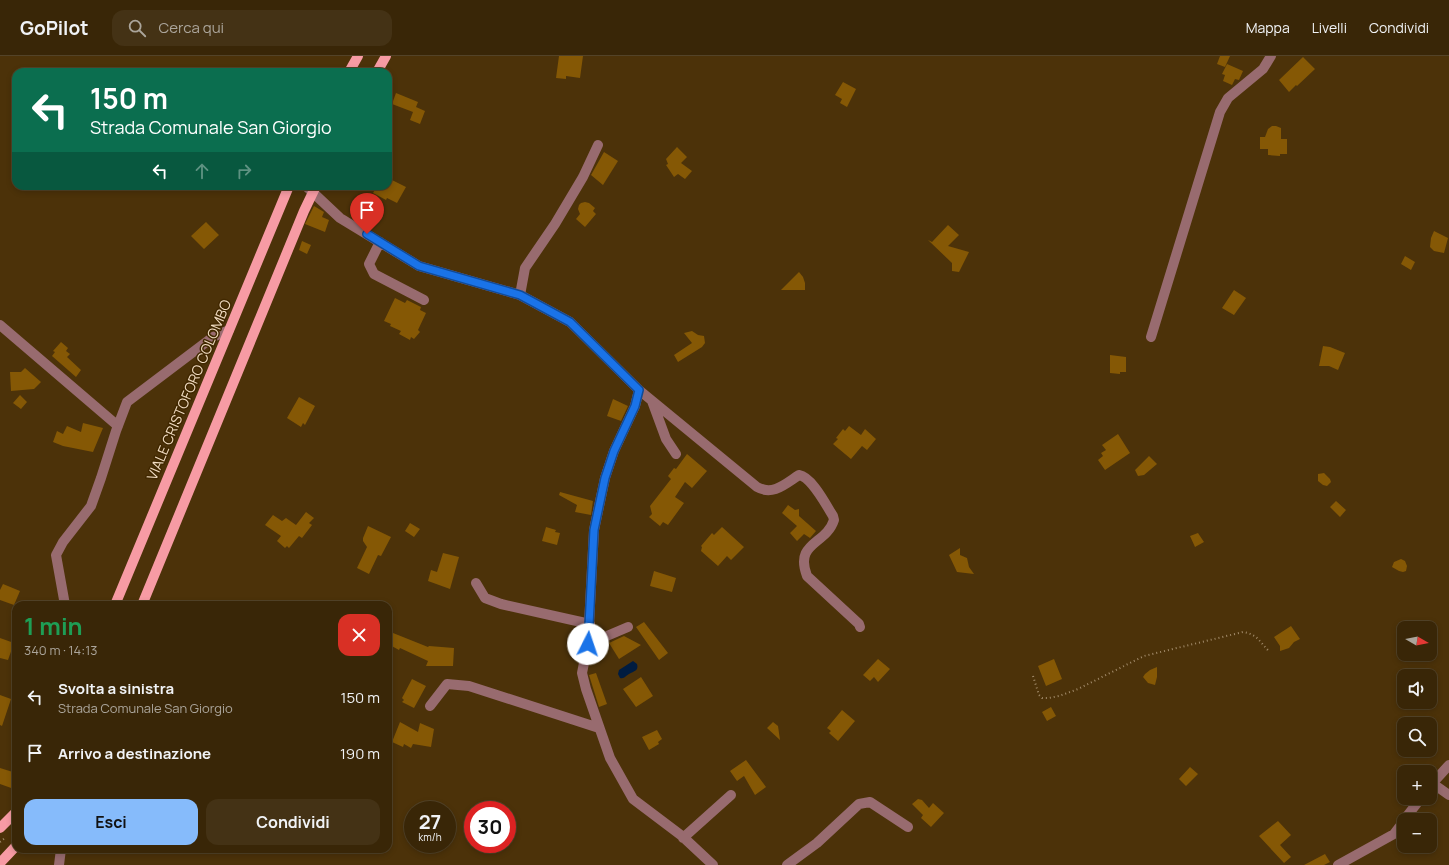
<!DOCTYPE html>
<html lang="it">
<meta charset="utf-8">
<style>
:root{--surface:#392607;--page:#443215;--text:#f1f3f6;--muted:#aba59b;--line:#534328;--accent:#86bbfb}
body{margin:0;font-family:Manrope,sans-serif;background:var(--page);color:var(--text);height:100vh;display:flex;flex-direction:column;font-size:15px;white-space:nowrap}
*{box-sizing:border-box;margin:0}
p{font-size:13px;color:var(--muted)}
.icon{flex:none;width:22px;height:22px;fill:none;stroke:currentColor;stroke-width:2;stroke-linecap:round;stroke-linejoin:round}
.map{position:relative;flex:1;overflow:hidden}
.drawer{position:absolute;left:12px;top:545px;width:380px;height:252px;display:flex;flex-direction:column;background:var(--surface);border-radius:12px;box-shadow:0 2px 6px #0003,0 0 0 1px var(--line)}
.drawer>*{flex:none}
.banner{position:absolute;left:12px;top:12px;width:380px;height:122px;border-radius:12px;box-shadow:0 2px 6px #0003,0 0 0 1px var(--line);background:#0b6e4f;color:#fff;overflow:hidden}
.needle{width:26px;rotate:99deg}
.tools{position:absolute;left:1397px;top:565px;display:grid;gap:8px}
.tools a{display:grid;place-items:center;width:40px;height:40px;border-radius:8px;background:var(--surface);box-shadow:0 2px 6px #0003,0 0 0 1px var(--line);font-size:20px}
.speed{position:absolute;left:404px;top:745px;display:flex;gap:8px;font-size:20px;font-weight:700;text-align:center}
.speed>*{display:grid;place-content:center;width:52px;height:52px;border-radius:50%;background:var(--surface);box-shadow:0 2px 6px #0003,0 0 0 1px var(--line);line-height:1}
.speed small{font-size:10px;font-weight:400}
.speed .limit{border:6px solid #d22;background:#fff;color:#111}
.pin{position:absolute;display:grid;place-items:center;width:34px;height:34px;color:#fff;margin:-41px -17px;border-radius:50% 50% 50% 0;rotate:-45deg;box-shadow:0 0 4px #0007}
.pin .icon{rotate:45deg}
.me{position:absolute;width:44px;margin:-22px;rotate:4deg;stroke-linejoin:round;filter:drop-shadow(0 0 3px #0008)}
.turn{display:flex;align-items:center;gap:14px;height:84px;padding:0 12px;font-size:18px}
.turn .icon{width:52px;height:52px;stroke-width:2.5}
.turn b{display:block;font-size:28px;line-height:34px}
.lanes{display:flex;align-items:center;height:38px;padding:0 12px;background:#0003;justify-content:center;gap:20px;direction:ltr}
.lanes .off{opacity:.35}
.round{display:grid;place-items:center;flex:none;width:42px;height:42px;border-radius:12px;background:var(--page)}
.overview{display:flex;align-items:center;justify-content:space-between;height:68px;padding:0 12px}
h1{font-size:24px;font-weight:700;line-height:30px;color:#1e9e55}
.button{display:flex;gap:8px;margin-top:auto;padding:8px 12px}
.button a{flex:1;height:46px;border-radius:12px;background:var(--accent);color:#111;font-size:16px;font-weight:700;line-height:46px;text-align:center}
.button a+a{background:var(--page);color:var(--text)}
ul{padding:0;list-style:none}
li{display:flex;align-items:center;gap:12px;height:56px;padding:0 12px}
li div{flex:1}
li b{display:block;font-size:15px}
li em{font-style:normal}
header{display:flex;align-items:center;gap:24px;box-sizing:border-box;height:56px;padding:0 20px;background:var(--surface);border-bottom:1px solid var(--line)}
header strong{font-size:19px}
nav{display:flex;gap:22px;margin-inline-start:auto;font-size:14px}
.search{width:280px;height:36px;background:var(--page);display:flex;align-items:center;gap:10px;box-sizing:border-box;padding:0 14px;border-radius:12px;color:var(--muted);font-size:15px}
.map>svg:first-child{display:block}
</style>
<header>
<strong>GoPilot</strong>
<div class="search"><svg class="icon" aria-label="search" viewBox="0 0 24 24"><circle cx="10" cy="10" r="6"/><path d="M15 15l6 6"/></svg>Cerca qui</div>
<nav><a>Mappa</a><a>Livelli</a><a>Condividi</a></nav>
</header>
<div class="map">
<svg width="1449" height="809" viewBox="0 0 1449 809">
<rect width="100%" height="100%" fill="#4c3209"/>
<path fill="#001c40" d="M633 605 637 608C639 615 634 615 629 618 625 620 625 623 620 622L618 618 619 614Z"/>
<path fill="#855805" d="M559 0H583L580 22 566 20V23L556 22Z
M1220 0H1230L1225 11 1217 8Z
M1303 1 1315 13 1297 30 1296 29 1289 36 1279 24Z
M1227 8 1243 15 1239 24 1235 23 1232 29 1223 25 1225 19 1222 18Z
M843 26 856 33 847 51 840 47 842 43 835 39Z
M396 37 418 46 416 51 425 55 420 68 410 64 413 56 392 48Z
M1272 70H1276L1281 72V83H1287V98H1280V100L1268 99V93H1260V81H1265L1268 73Z
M677 91 687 101 681 107 692 115 685 123 678 118 674 121 666 109 668 108 666 103Z
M604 96 618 105 603 129 591 119Z
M388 122 406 131 397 147 387 142 386 144 373 137 377 130H388Z
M585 146 589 147 595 152 593 155 596 158 585 171 576 163 580 158 578 153 579 149 581 147Z
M314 150 324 156 322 161 329 164 325 176 305 168Z
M206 166 219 179 204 193 191 180Z
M948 169 959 179 948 190 969 196 959 216 952 215V207L928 184 932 186Z
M1434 175 1448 182 1444 197 1434 195 1430 191 1431 182Z
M302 185 311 189 307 198 299 194Z
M1405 200 1415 206 1411 214 1401 208Z
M799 216 803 221 805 227V234H781Z
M1234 234 1246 242 1234 259 1222 252Z
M395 242 405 247 407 244 421 251 420 254 426 257 418 274 420 276 414 283 411 281 410 284 399 278 401 275 390 270 391 268 384 265Z
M692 275 698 279 704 280 705 287 702 291 678 306 674 299 692 287 684 277Z
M61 286 68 292 66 295 70 298 67 301 81 314 76 321 52 300 55 296 53 295Z
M1323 290 1330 291 1345 297 1338 314 1329 310H1319Z
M1110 299 1126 301V316H1120V318L1110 317Z
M25 312 41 326 34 333 11 335 10 316H21Z
M20 339 27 346 21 353 13 347Z
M299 341 315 350 305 369 303 367 301 371 287 362Z
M613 343 628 350 621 365 607 360Z
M83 367 103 372 93 396 63 390 53 386 57 375 63 378 67 370 81 376Z
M849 370 861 379 865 373 876 383 867 394 862 390 851 403 833 388 838 383 836 382 843 373 845 375Z
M1118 378 1130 397 1105 414 1098 404 1103 400 1101 397 1106 394 1102 389Z
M687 398 707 415 692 432 685 426 675 441 684 447 668 469 663 466 660 470 649 461 652 458 650 450 671 423 668 420 674 412 676 413Z
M1149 400 1157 408 1144 419 1138 420 1135 414Z
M1324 417 1330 423 1331 426 1327 430 1323 429 1318 425V418Z
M560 436 593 445 591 459 575 456 577 449 559 439Z
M1336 445 1346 454 1340 461 1330 451Z
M788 449 795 454 799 453V460L816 475 810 482 804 478 797 485 790 477 797 470 782 457Z
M306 456 314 462 309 467 312 469 302 482 299 480 289 492 287 490 285 492 277 485 281 480 265 469 273 459 282 465 286 462 296 469Z
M410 467 420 473 414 481 405 475Z
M368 470 391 481 381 500 378 499 369 518 357 512 367 491 363 485V482Z
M546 471 556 474 555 476 560 477 557 489 542 485Z
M722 471 744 491 731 504 727 500 718 510 701 495 702 491 701 490 712 477 714 479Z
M1198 477 1204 486 1195 491 1190 480Z
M960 492V499L967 502 969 511 974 518 957 516 949 499Z
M443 497 459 501 450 533 428 525 431 514 437 516Z
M1401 503 1405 505 1407 510 1406 515 1403 516 1399 515 1392 511 1394 506Z
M654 515 676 522 672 536 650 530Z
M3 528 20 535 14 549 0 544V534Z
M644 566 668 597 659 604 636 571Z
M1291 570 1300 583 1294 586 1289 592 1280 595V590L1274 581Z
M388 575 428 591 429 590 454 592 453 610H426L428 605 400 592 399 594 388 588Z
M624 580 641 589 619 603 609 587Z
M0 582 14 587 8 604 0 602Z
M878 603 890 613 878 626 874 621 870 625 863 619Z
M1054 603 1062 623 1046 630 1038 610Z
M1157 611V621L1155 629 1148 627 1143 621 1145 618 1150 614Z
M596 617 607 648 599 651 589 619Z
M641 621 653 640 636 651 623 633Z
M412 623 426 630 414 652 402 646 404 644 402 642Z
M0 639 11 643 2 670 0 669Z
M1051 651 1056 660 1047 665 1042 656Z
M842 654 855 665 838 685 829 677 831 675 827 672Z
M400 666 418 676 420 667 434 673 431 691 413 688 411 692 404 688 403 691 392 686Z
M773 666 778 670 780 684 767 672Z
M657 674 662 683 658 686 659 688 649 694 642 681Z
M746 704 766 731 755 739 744 720 737 725 730 715Z
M1190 711 1198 718 1186 730 1179 723Z
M0 712 16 717V726L14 733 0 728Z
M918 743 922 744 929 752 933 747 944 757 931 771 921 762 923 759 912 748Z
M1278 765 1291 779 1280 789 1291 801 1284 807 1259 780Z
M1325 798 1330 806 1324 809H1304Z"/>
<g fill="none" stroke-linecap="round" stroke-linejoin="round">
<path stroke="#a28b6a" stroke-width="2" stroke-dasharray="1 3" stroke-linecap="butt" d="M1033 620 1039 639 1042 642H1049L1059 640 1078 633 1144 600 1243 576C1258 578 1260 587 1270 596
M0 786 5 782"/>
<path stroke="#986b6f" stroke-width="10" d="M306 130 340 162 419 210 520 239 570 266 639 334 757 431C773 440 785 428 799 419 812 421 826 449 833 460L834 464C826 489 794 486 807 520L859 568 860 571
M380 186 369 208 374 218 424 244
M520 239 525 212 555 168 583 121 598 89
M0 269 118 370
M1151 281 1220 56 1228 42 1263 13 1271 0
M639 334 635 350 614 395 605 422 594 474 588 587 582 617 586 633 610 702 633 743 682 780 713 809
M652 345 666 383 676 398
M476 527 485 542 501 548 590 568
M65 549 56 499 63 486 91 450 101 422 116 375 127 346 213 281 229 274
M588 588 628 571
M430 650 447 628 469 630 599 672
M1432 727 1449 739
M1430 730 1449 709
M1404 764 1421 742
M683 782 731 739
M59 809 61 793
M787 809 817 787 859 748 870 746 908 771
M1338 809 1394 778 1404 765"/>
<path stroke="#f79ba4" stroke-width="10" d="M349 16 358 0
M377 16 386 0
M115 549 289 130
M142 549 304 155 316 130
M0 772 16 756
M0 807 16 790"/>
</g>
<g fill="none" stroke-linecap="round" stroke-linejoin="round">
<g stroke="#114b97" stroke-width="10">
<path id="route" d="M367 178 419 210 520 239 570 266 639 334 635 350 614 395 605 422 594 474 588 588"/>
</g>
<use href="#route" stroke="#1a73e8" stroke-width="7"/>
</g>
<g text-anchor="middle" stroke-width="3" stroke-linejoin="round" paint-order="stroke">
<g font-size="14" fill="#f3dec4" stroke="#412800">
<text transform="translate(189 334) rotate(-67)" y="5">VIALE CRISTOFORO COLOMBO</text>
</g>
</g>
</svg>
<div class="tools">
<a><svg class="needle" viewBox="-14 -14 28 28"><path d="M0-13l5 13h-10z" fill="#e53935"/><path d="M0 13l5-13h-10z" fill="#aba59b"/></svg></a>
<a><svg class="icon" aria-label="sound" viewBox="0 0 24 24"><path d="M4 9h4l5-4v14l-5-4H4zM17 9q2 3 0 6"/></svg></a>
<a><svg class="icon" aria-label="search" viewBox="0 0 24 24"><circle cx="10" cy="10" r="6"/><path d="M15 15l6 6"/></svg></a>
<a>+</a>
<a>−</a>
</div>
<div class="speed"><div>27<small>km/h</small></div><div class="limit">30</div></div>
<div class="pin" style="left:367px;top:178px;background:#d93025"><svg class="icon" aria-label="arrive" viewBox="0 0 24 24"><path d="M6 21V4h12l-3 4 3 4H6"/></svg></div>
<svg class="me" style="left:588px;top:588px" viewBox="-20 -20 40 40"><circle r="19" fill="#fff"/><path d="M0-13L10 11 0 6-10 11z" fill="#1a73e8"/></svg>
<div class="banner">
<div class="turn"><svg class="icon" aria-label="left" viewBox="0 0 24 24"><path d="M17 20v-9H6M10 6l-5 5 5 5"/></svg><div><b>150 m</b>Strada Comunale San Giorgio</div></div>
<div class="lanes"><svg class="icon" aria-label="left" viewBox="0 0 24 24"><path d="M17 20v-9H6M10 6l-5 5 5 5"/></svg><svg class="icon off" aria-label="ahead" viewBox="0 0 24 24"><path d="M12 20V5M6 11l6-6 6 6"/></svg><svg class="icon off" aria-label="right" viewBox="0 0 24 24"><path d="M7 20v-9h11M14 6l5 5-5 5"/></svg></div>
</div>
<section class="drawer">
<div class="overview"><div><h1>1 min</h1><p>340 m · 14:13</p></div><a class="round" style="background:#d93025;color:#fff"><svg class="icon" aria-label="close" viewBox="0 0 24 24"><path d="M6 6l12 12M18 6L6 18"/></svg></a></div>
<ul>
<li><svg class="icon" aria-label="left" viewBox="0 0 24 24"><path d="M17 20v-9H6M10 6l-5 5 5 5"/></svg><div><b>Svolta a sinistra</b><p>Strada Comunale San Giorgio</p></div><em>150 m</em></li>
<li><svg class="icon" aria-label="arrive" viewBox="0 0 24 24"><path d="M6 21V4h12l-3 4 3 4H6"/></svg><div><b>Arrivo a destinazione</b></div><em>190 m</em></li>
</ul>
<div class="button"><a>Esci</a><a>Condividi</a></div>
</section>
</div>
